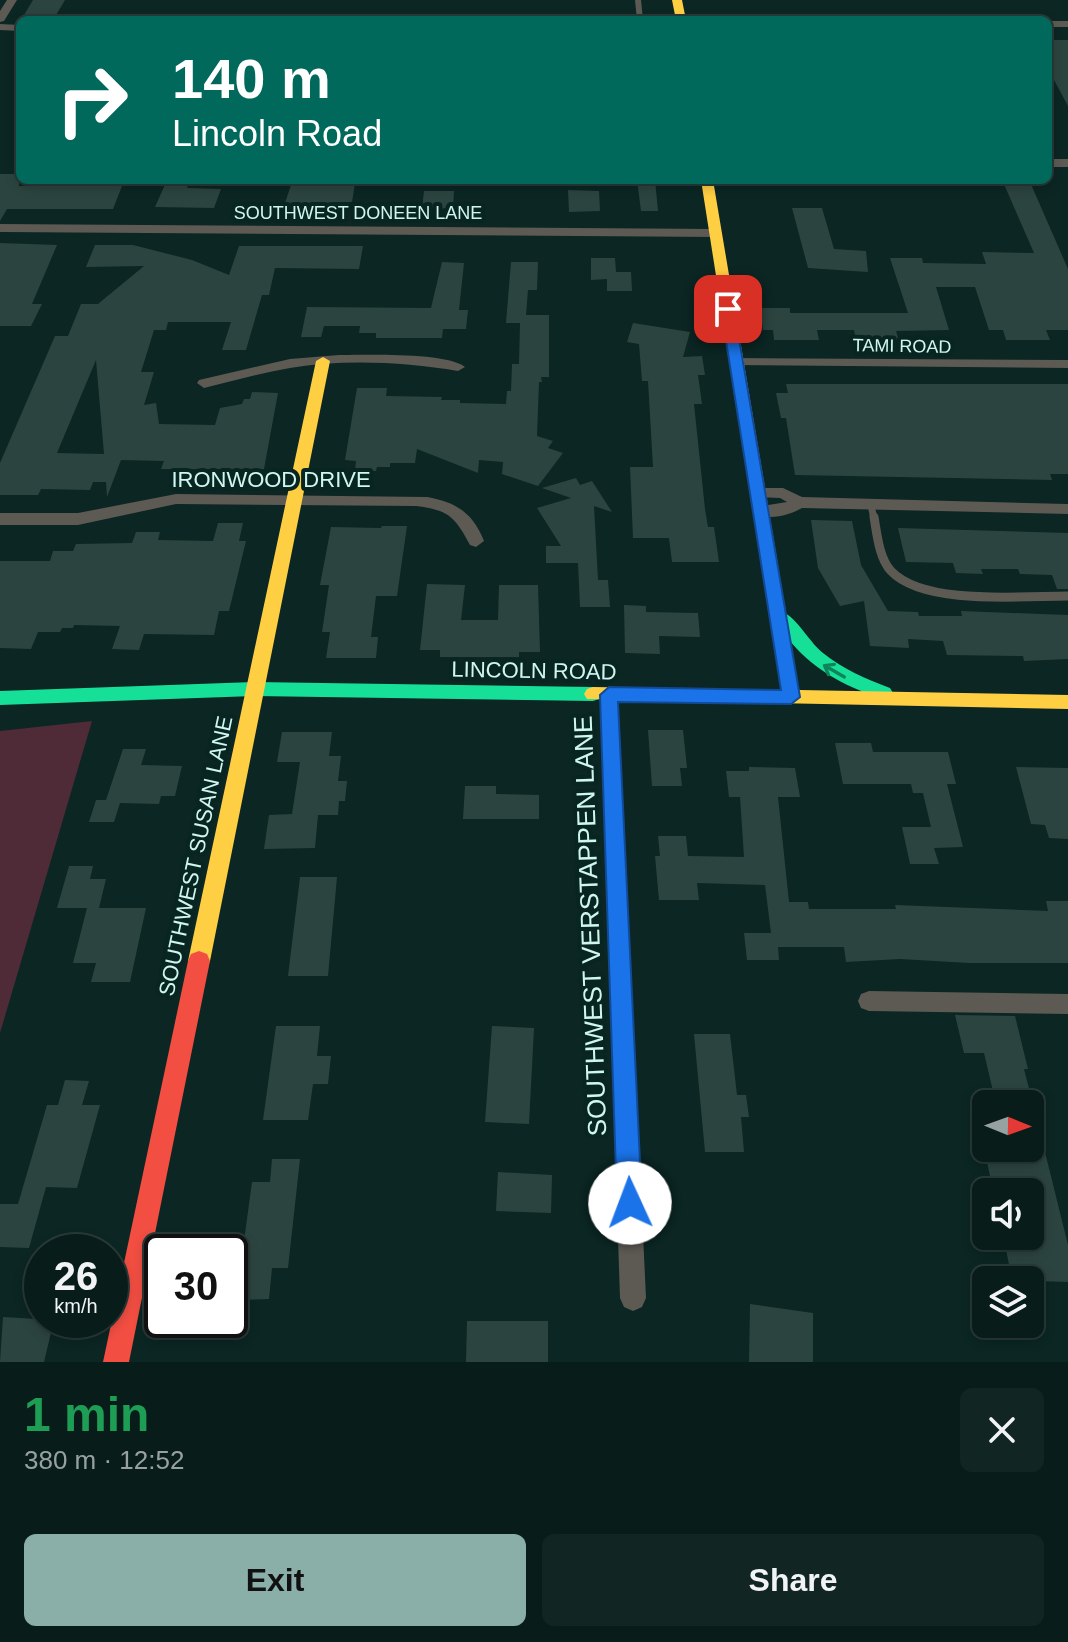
<!DOCTYPE html>
<meta charset="utf-8">
<style>
:root{--surface:#081c1a;--page:#112523;--text:#f1f3f6;--muted:#98a1a2;--line:#293a39;--accent:#8aaea8}
body{margin:0;font-family:Helvetica,sans-serif;background:var(--page);color:var(--text);height:100vh;display:flex;flex-direction:column;font-size:30px;white-space:nowrap}
*{box-sizing:border-box;margin:0}
p{font-size:26px;color:var(--muted)}
.icon{flex:none;width:44px;height:44px;fill:none;stroke:currentColor;stroke-width:2;stroke-linecap:round;stroke-linejoin:round}
.map{position:relative;height:1362px;overflow:hidden}
.sheet{display:flex;flex-direction:column;background:var(--surface);flex:1}
.sheet>*{flex:none}
.banner{position:absolute;left:16px;top:16px;width:1036px;height:168px;border-radius:12px;box-shadow:0 4px 12px #0003,0 0 0 2px var(--line);background:#00695c;color:#fff;overflow:hidden}
.needle{width:52px;rotate:91deg}
.tools{position:absolute;left:972px;top:1090px;display:grid;gap:16px}
.tools a{display:grid;place-items:center;width:72px;height:72px;border-radius:12px;background:var(--surface);box-shadow:0 4px 12px #0003,0 0 0 2px var(--line);font-size:40px}
.speed{position:absolute;left:24px;top:1234px;display:flex;gap:16px;font-size:40px;font-weight:700;text-align:center}
.speed>*{display:grid;place-content:center;width:104px;height:104px;border-radius:50%;background:var(--surface);box-shadow:0 4px 12px #0003,0 0 0 2px var(--line);line-height:1}
.speed small{font-size:20px;font-weight:400}
.speed .limit{border:4px solid #111;border-radius:12px;background:#fff;color:#111}
.pin{position:absolute;display:grid;place-items:center;width:68px;height:68px;color:#fff;margin:-34px;border-radius:16px;box-shadow:0 4px 12px #0006}
.me{position:absolute;width:88px;margin:-44px;rotate:358deg;stroke-linejoin:round;filter:drop-shadow(0 0 6px #0008)}
.turn{display:flex;align-items:center;gap:28px;height:168px;padding:0 24px;font-size:36px}
.turn .icon{width:104px;height:104px;stroke-width:2.5}
.turn b{display:block;font-size:56px;line-height:68px}
.round{display:grid;place-items:center;flex:none;width:84px;height:84px;border-radius:12px;background:var(--page)}
.head{display:flex;align-items:center;justify-content:space-between;height:136px;padding:0 24px}
h1{font-size:48px;font-weight:800;line-height:60px;color:#1e9e55}
.action{display:flex;gap:16px;margin-top:auto;padding:16px 24px}
.action a{flex:1;height:92px;border-radius:12px;background:var(--accent);color:#111;font-size:32px;font-weight:800;line-height:92px;text-align:center}
.action a+a{background:var(--page);color:var(--text)}
.map>svg:first-child{display:block}
</style>
<div class="map">
<svg width="1068" height="1362" viewBox="0 0 1068 1362">
<rect width="100%" height="100%" fill="#0b2623"/>
<path fill="#4e2b36" d="M92 721 0 1033V731Z"/>
<path fill="#2c443f" fill-rule="evenodd" d="M33 0H65L53 20H21Z
M1048 40H1068V106L1054 80H1048Z
M0 174H20L19 186H122L113 209H7L0 221Z
M167 180H190L187 188 221 189 214 208 155 207Z
M637 180H655L658 211H641Z
M292 182 355 183 352 202H335L334 208 282 212Z
M1003 182H1030L1068 269V330H1046L1050 340H1006L1003 330H989L975 287H936L949 330 896 331 899 341 856 340 854 330H817L819 340H774L773 330H763L760 308H790V313H908L890 258H922L923 263 986 264 982 252 1034 253Z
M568 190 599 191 600 211 569 212Z
M424 191H454L453 208 422 209Z
M792 208H822L834 249 866 251 868 272 808 268Z
M0 243 57 245 32 304H42L31 326H0Z
M95 245H133L192 260 229 275 239 246H363L359 269 275 268 269 295H262L246 350H222L231 322H168L166 330H154L141 372H154L144 405 156 403 159 424 215 425 220 408 242 404 244 399H250L252 392 278 393 264 469H161L164 461 121 460 107 497 106 482H93L90 490 41 489 38 495H0V463L55 336H68L81 304H98L144 266 86 267ZM96 360 104 454 57 453Z
M591 258H615L616 272H631L632 291H607V279L591 280Z
M442 262 464 263 459 310H468L466 329H443L442 338H376V333H359L360 326H324L321 337H301L307 307 431 308Z
M511 262H538L537 290H528L526 315H549V377H541L542 382H539L537 436 553 441 548 448 563 453 538 486 502 474 503 462 479 460 478 473 417 449 415 463H390V467H377L376 471H355L356 461 345 460 357 388H387L386 396 442 397 441 400H460V403L506 404 507 391H511L512 364H519L520 323H506Z
M633 323 690 332 683 357 702 356 705 375H698L702 404H694L705 509 708 527H714L719 562H672L669 538H633L630 467H653L648 381H642L639 344 627 342Z
M786 384H1068V474H1050L1052 480 795 475 786 418H781L776 393H788Z
M576 478 580 485 592 481 612 512 594 506 598 580H608L610 607H580L578 563H546V546H561L537 508 571 498 542 488Z
M811 520 852 521 861 565 888 611 918 612 919 616H962L961 611 1068 615V659L1024 661 1023 656 947 655 943 641 908 639 909 648 870 646 864 601 840 606 818 568Z
M218 523H243L239 541H246L229 611H219L214 635 144 634 139 650 112 649 120 626 74 625 73 628H62L60 632H38L31 649 0 648V561H50L53 551H73L76 544 132 543 136 532H160L158 540 213 541Z
M382 526H407L397 596H376L371 637H378L376 658H326L330 632H322L329 585H320L331 527 381 528Z
M898 528 1068 533V589H1057L1052 575 1020 574 1018 569H981L983 574 956 573 953 563 906 562Z
M427 584 465 585 461 620H498L499 585H538L540 652H519V657H440V650H420Z
M624 605 646 606V612L698 613 700 637 659 636 660 654 625 653Z
M648 730H683L687 768H680L682 786H652Z
M282 732H332L329 756H341L338 781H347L345 801H339L338 815H318L315 848 264 849 269 815 292 814 300 762H277Z
M835 743H871L873 752H948L956 784H947L963 847 934 848 939 864H910L902 827H931L923 793H913L911 784H843Z
M123 749H146L141 765 182 766 175 796H161L159 804 120 803 114 822H89L96 800H106Z
M749 767 795 768 800 797H778L789 902H808L809 909H896L895 905 1048 911 1046 901H1068V963H969L900 959 846 962 844 947H778L779 960H747L744 933H771L765 885 697 883 699 900H659L655 856H660L658 836H686L688 856 744 857 740 797H729L726 771H749Z
M1016 767 1068 768V839L1049 838 1045 825 1031 824Z
M465 786H496V794L539 795V819H463Z
M69 866H93L90 879H106L99 908H57Z
M300 877H337L328 976H288Z
M87 908H146L130 982H91L96 963H73Z
M955 1015 1015 1016 1028 1069H1024L1033 1104H996L984 1053H964Z
M276 1026H320L317 1056H331L328 1084H313L308 1120H263Z
M492 1026 534 1028 529 1124 485 1122Z
M694 1034H730L737 1095H746L749 1117H741L744 1152H705Z
M65 1080 89 1081 82 1105H100L77 1188 46 1187 29 1248 0 1247V1204H18L47 1105H58Z
M984 1148H1044L1068 1245V1282L1012 1280 1004 1239 1024 1240 1023 1236H1030V1192H1014L1010 1176H990Z
M272 1159H300L288 1268H272L269 1299 236 1300 252 1182H270Z
M498 1172 552 1175 551 1213 496 1211Z
M750 1304 813 1313V1362H749Z
M3 1317 54 1320 44 1362H0Z
M467 1321H548V1362H466Z"/>
<g fill="none" stroke-linecap="round" stroke-linejoin="round">
<path stroke="#5d5953" stroke-width="6" d="M638 0 640 20"/>
<path stroke="#5d5953" stroke-width="7" d="M871 505 874 519"/>
<path stroke="#5d5953" stroke-width="9" d="M874 517C877 534 879 558 891 571 924 606 1023 596 1068 596"/>
<path fill="#5d5953" fill-rule="evenodd" d="M7 0H17L4 21 0 22V11Z
M242 17H568L573 20H237Z
M1048 21H1068V27H1048Z
M0 24 20 25V31L0 30Z
M1048 159H1068V167H1048Z
M0 224 716 229 722 233 716 237 0 232Z
M339 355C365 355 447 352 465 367L458 371C404 362 344 359 290 368 261 373 232 381 204 388L197 383 199 380 290 359Z
M736 358 1068 360V368L731 365V359Z
M759 488H783L802 497 1068 504V514L802 508C788 516 765 522 753 511L755 507 787 502 780 498 753 497 751 493Z
M176 494 427 497C456 502 473 513 484 541L476 547 470 545C455 517 449 510 416 506L176 504 78 525H0V513H78Z
M609 688 615 690 618 695 646 1298 642 1307 633 1311 624 1307 620 1298 600 695 603 690Z
M869 991 1068 994V1014L869 1011 861 1008 858 1001 861 994Z"/>
<path fill="#16e098" fill-rule="evenodd" d="M784 613C795 616 811 644 823 653 843 669 866 679 890 688L893 693 890 698C880 701 870 695 861 691 824 676 795 654 775 619Z
M254 682 593 687 599 689 602 694 599 699 593 701 254 696 0 705V691Z"/>
<path fill="#ffcf43" fill-rule="evenodd" d="M672 0H682L686 20H676Z
M701 180H713L799 690 1068 695V709L587 699 584 694 587 689 593 687 781 690Z
M323 357 330 361 210 961 207 968 199 971 191 968 188 961 316 361Z"/>
<path fill="#f24e42" fill-rule="evenodd" d="M199 951 207 954 210 961 129 1362H103L188 961 191 954Z"/>
</g>
<defs><path id="oneway-shaft" d="M-6 0H5M1.5-3L5.5 0L1.5 3" fill="none" stroke-width="1.6" stroke-linecap="round" stroke-linejoin="round" transform="scale(2)"/></defs>
<use stroke="#10825c" href="#oneway-shaft" transform="translate(834 671) rotate(-150)"/>
<path fill="#1a73e8" stroke="#114b97" stroke-width="2" d="M728 305 734 309 800 697 791 704 618 702 642 1203 638 1212 630 1215 621 1212 617 1203 600 695 609 687 781 690 721 309Z"/>
<g text-anchor="middle" stroke-width="8" stroke-linejoin="round" paint-order="stroke">
<g font-size="18" fill="#cff7ef" stroke="#092521">
<text x="358" y="219">SOUTHWEST DONEEN LANE</text>
<text transform="translate(902 346) rotate(1)" y="6">TAMI ROAD</text>
</g>
<g font-size="22" fill="#cff7ef" stroke="#092521">
<text x="271" y="487">IRONWOOD DRIVE</text>
<text transform="translate(534 670) rotate(1)" y="8">LINCOLN ROAD</text>
<text transform="translate(195 856) rotate(-78)" y="8">SOUTHWEST SUSAN LANE</text>
</g>
<g font-size="26" fill="#cff7ef" stroke="#092521">
<text transform="translate(590 926) rotate(-92)" y="9">SOUTHWEST VERSTAPPEN LANE</text>
</g>
</g>
</svg>
<div class="tools">
<a><svg class="needle" viewBox="-14 -14 28 28"><path d="M0-13l5 13h-10z" fill="#e53935"/><path d="M0 13l5-13h-10z" fill="#98a1a2"/></svg></a>
<a><svg class="icon" aria-label="sound" viewBox="0 0 24 24"><path d="M4 9h4l5-4v14l-5-4H4zM17 9q2 3 0 6"/></svg></a>
<a><svg class="icon" aria-label="layers" viewBox="0 0 24 24"><path d="M12 4l9 5-9 5-9-5zM3 14l9 5 9-5"/></svg></a>
</div>
<div class="speed"><div>26<small>km/h</small></div><div class="limit">30</div></div>
<div class="pin" style="left:728px;top:309px;background:#d93025"><svg class="icon" aria-label="arrive" viewBox="0 0 24 24"><path d="M6 21V4h12l-3 4 3 4H6"/></svg></div>
<svg class="me" style="left:630px;top:1203px" viewBox="-20 -20 40 40"><circle r="19" fill="#fff"/><path d="M0-13L10 11 0 6-10 11z" fill="#1a73e8"/></svg>
<div class="banner">
<div class="turn"><svg class="icon" aria-label="right" viewBox="0 0 24 24"><path d="M7 20v-9h11M14 6l5 5-5 5"/></svg><div><b>140 m</b>Lincoln Road</div></div>
</div>
</div>
<section class="sheet">
<div class="head"><div><h1>1 min</h1><p>380 m · 12:52</p></div><a class="round"><svg class="icon" aria-label="close" viewBox="0 0 24 24"><path d="M6 6l12 12M18 6L6 18"/></svg></a></div>
<div class="action"><a>Exit</a><a>Share</a></div>
</section>
